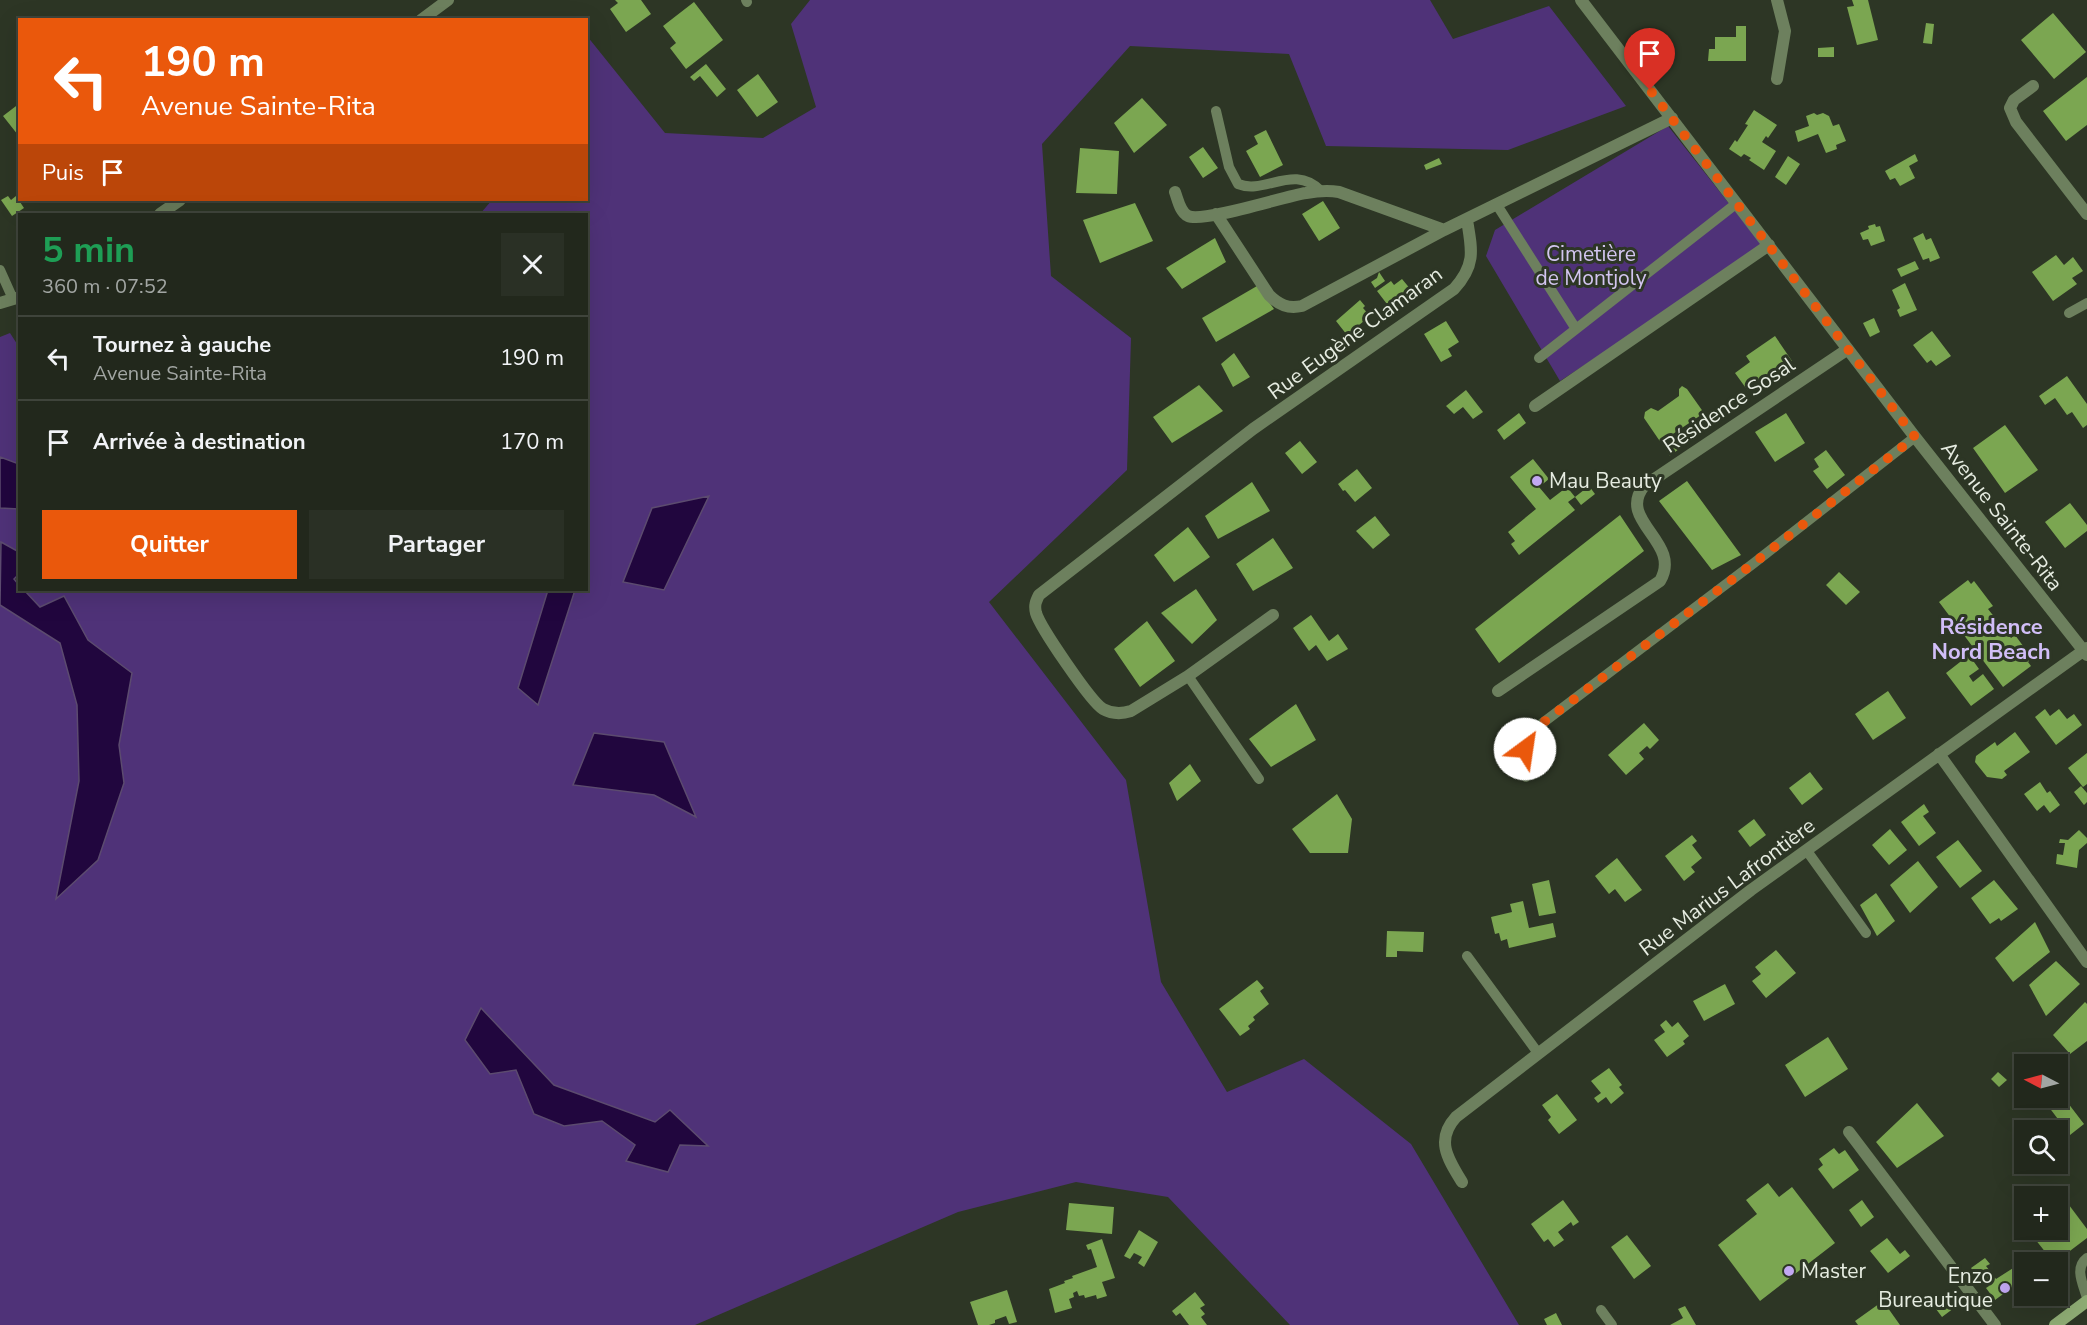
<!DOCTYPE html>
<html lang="fr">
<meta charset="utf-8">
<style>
:root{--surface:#22281c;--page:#2a3025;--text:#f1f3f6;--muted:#a2a6a3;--line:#3f443b;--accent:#ea580c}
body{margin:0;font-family:"Nunito Sans",sans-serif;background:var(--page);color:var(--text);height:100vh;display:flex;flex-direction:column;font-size:22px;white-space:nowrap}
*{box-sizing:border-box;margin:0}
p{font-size:20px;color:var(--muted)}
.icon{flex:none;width:33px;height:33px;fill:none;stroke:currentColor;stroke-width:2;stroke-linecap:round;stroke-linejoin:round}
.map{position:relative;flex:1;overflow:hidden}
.details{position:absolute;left:18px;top:213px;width:570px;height:378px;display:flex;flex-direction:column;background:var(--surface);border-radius:0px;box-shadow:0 6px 24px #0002,0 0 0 2px var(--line)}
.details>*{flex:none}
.banner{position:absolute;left:18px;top:18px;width:570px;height:183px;border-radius:0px;box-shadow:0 6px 24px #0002,0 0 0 2px var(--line);background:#ea580c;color:#fff;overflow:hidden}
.needle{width:39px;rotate:276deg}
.tools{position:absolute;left:2014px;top:1054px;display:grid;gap:12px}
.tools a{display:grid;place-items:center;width:54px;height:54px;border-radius:0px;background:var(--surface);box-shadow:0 6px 24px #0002,0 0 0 2px var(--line);font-size:30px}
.pin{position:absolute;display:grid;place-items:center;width:51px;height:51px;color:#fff;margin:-62px -26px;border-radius:50% 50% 50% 0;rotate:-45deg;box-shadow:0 0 6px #0007}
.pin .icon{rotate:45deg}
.me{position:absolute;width:66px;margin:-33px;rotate:31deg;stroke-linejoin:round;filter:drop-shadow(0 0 4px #0008)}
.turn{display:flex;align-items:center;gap:21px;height:126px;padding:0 24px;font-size:27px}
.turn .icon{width:78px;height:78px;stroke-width:2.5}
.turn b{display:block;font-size:42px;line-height:51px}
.then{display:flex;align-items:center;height:57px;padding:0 24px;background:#0003;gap:12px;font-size:22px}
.round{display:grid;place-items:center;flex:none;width:63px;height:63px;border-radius:0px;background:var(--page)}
.headline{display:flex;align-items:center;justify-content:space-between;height:102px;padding:0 24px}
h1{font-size:36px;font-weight:700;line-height:45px;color:#1e9e55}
.button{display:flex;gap:12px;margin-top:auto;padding:12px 24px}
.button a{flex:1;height:69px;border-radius:0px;background:var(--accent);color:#fff;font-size:24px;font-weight:700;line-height:69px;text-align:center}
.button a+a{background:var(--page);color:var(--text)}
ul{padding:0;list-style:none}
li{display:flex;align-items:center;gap:18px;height:84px;padding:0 24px;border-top:2px solid var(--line)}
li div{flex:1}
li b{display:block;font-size:22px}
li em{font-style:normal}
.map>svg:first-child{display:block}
</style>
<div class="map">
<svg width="2087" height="1325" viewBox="0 0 2087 1325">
<rect width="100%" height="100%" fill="#2d3625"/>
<path fill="#4f3278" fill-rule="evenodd" d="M810 0H1430L1453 39 1549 6 1626 106 1508 150 1326 146 1289 54 1130 46 1042 144 1051 276 1131 338 1127 470 989 602 1126 780 1161 982 1227 1092 1304 1059 1411 1144 1519 1325H1290L1168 1197 1076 1182 958 1212 695 1325H0V605L60 643 77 705 79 781 56 898 124 783 119 745 132 673 88 640 64 596 40 607 24 590H548L518 688 538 704 575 590H586V214H480L492 200H586L587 36 665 133 763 138 816 107 791 24ZM664 742 695 816 654 795ZM481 1008 554 1085 655 1122 707 1146 680 1145 626 1160 635 1145 602 1121 564 1126 534 1114 516 1070Z
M1668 126 1764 248 1560 381 1486 256 1495 230Z
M10 333 19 347V464L0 457V337Z
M0 508 19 509V552L0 543Z"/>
<path fill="#21063e" stroke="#5c4b6f" stroke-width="1.5" d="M0 457 19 464V509L0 508Z
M709 496 664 590 623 582 652 508Z
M1 542 19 552V574L14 579 19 585 20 590H24L40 607 64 596 88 640 132 673 119 745 124 783 98 860 56 899 79 781 77 705 60 643 0 605Z
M548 590H575L538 705 518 688Z
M594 733 664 742 696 817 654 795 573 785Z
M481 1008 554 1085 655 1122 670 1110 708 1146 680 1145 668 1172 626 1161 635 1145 602 1121 564 1126 534 1114 516 1070 490 1074 465 1040Z"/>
<path fill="#7ba651" d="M615 0H641L651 14 626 32 610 9 618 3Z
M1852 0H1868L1878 40 1857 45 1847 7 1854 6Z
M694 2 723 40 686 69 670 48 676 43 663 26Z
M2053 13 2086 52 2054 79 2021 40Z
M1926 23 1934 24 1932 44 1923 43Z
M1736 26H1746V61H1708L1709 49H1715V37H1736Z
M1834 47V57H1818V48Z
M706 64 726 89 717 97 700 76 694 81 690 77Z
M758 74 778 102 757 117 737 90Z
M2087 77V125L2066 141 2043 111Z
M1142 98 1167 125 1134 153 1114 123Z
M20 103V134L18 135 3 116Z
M1754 110 1777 125 1768 138 1766 136 1762 142 1776 151 1764 170 1749 160 1751 158 1744 154 1741 157 1729 149 1735 140 1737 142 1748 125 1745 124Z
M1814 113 1817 115 1823 113 1829 116 1833 126 1839 124 1846 141 1836 145 1837 149 1826 153 1818 134 1798 142 1795 131 1809 126 1806 116Z
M1266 130 1283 165 1260 177 1246 151 1258 144 1254 136Z
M1203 147 1218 168 1203 178 1189 157Z
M1080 148 1119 151 1117 194 1076 193Z
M1915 154 1918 161 1909 166 1915 178 1900 186 1895 178 1890 180 1885 171Z
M1788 156 1800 164 1786 185 1775 177Z
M1439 158 1442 164 1426 170 1424 165Z
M8 196 11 200 16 196 24 208 12 216 1 200Z
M1323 201 1340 228 1319 241 1302 214Z
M1135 203 1153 241 1100 263 1083 220Z
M1875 224 1876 227 1880 226 1885 241 1871 246 1868 239 1863 240 1860 233 1869 229 1868 226Z
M1923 233 1926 240 1931 238 1940 258 1930 262 1929 258 1923 260 1913 238Z
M1215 238 1226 262 1182 289 1166 268Z
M2056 255 2064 265 2073 257 2083 271 2072 278 2077 284 2053 301 2032 272Z
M1915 261 1919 269 1901 277 1897 269Z
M1379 272 1385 281 1375 288 1371 282 1377 278Z
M1402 279 1412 291 1390 308 1377 291 1391 281 1394 285Z
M1905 283 1917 310 1900 317 1897 310 1900 308 1892 290Z
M1257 286 1274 309 1216 342 1202 318Z
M1360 300 1365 306 1363 308 1370 316 1347 335 1336 321Z
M1874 318 1880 332 1870 337 1863 323Z
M1446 321 1459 342 1448 349 1452 356 1441 362 1424 334Z
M1932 331 1951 356 1936 366 1931 360 1927 363 1913 345Z
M1775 336 1792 361 1748 391 1735 373 1750 362 1746 356Z
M1234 353 1250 377 1233 387 1221 364Z
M2067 376 2087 404V425L2083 428 2072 412 2067 415 2055 398 2045 405 2039 396Z
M1199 385 1223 411 1172 443 1153 417Z
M1682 386 1687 389 1704 413 1670 436 1679 449 1670 456 1644 418 1645 412 1651 408 1658 411 1679 396V389Z
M1466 390 1483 412 1473 419 1463 407 1454 414 1446 406Z
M1519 413 1526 423 1504 440 1497 430Z
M1786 413 1805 443 1775 462 1755 432Z
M2005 425 2038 470 2005 493 1973 448Z
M1300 441 1317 462 1302 474 1285 453Z
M1826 450 1845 475 1827 489 1813 471 1819 467 1814 459Z
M1533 459 1549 479 1539 487 1550 500 1567 487 1575 497 1568 502 1575 510 1519 555 1511 544 1515 541 1508 532 1536 509 1510 477Z
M1357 469 1372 488 1355 502 1345 490 1343 491 1338 484Z
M1687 481 1741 555 1712 570 1659 501Z
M1252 482 1270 511 1218 539 1205 516Z
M1589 486 1595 494 1581 505 1575 497Z
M2070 503 2087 525V531L2065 548 2045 522Z
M1620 515 1644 551 1499 663 1475 629Z
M1375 516 1390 535 1373 549 1356 531Z
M1188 527 1210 557 1174 582 1154 555Z
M1273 538 1293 568 1253 591 1236 564Z
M1839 572 1860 592 1846 605 1826 585Z
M1968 580 1971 584 1974 581 1993 606 1988 609 2011 638 2015 635 2032 658 2028 662 2031 666 2003 687 1939 602Z
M1196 589 1217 620 1192 644 1161 613Z
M1311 615 1329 641 1338 634 1348 649 1327 661 1316 645 1309 651 1293 628Z
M1147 621 1175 661 1140 687 1114 649Z
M1969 655 1979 669 1969 676 1973 682 1983 674 1994 689 1971 706 1946 673Z
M1888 691 1906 718 1873 740 1855 714Z
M1296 704 1316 740 1271 767 1249 739Z
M2045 709 2050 716 2059 709 2067 719 2074 714 2082 725 2056 745 2035 717Z
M1644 723 1659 740 1650 749 1647 746 1639 753 1644 759 1626 775 1608 755Z
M2015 732 2030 752 2004 771 2007 775 2002 779 1987 777 1975 762 1976 756 1995 742 1997 746Z
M2087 753V784L2083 787 2068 768Z
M1190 764 1201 781 1177 801 1169 783Z
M1810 772 1823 789 1802 805 1789 788Z
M2040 782 2047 793 2050 791 2060 805 2050 813 2044 805 2037 811 2024 794Z
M2081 786 2087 793V802L2084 805 2074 792Z
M1337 794 1352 819 1348 853H1310L1292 829Z
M1924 804 1929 812 1923 816 1936 833 1919 846 1901 822Z
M1754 819 1766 835 1750 847 1738 831Z
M1890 829 1907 850 1889 865 1872 845Z
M2079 830 2087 838V843L2079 850 2077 868 2056 864 2057 854 2063 855 2065 843H2059L2060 839 2068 840Z
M1692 835 1697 841 1692 845 1702 858 1691 867 1695 872 1684 881 1665 856Z
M1958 840 1982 871 1960 888 1936 857Z
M1617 858 1642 890 1625 902 1615 889 1609 894 1595 876Z
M1918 861 1938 887 1910 913 1890 885Z
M1549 880 1556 913 1539 916 1532 884Z
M1994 880 2018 909 2001 921 1999 918 1990 924 1971 898Z
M1876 893 1895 921 1877 936 1860 905Z
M1523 901 1529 928 1553 923 1556 937 1509 948 1507 939 1501 941 1499 933 1495 934 1491 917 1512 912 1510 904Z
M2035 922 2050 952 2013 982 1995 958Z
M1387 931 1424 932 1423 952 1397 951V957H1386Z
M1776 950 1796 973 1766 998 1752 981 1761 974 1755 967Z
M2056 961 2080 984 2046 1016 2029 985Z
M1257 980 1264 988 1260 991 1269 1004 1253 1017 1255 1020 1248 1026 1250 1029 1240 1036 1219 1009Z
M1725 984 1735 1004 1704 1021 1693 1001Z
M2085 1002 2087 1004V1041L2070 1054 2053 1035Z
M1666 1020 1672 1027 1678 1022 1689 1036 1683 1041 1685 1044 1667 1057 1654 1040 1665 1032 1660 1025Z
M1828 1037 1848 1069 1805 1097 1785 1065Z
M1609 1068 1622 1085 1619 1087 1624 1093 1611 1104 1606 1097 1598 1103 1594 1098 1601 1093 1591 1081Z
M1998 1072 2007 1080 1999 1087 1991 1079Z
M2058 1090 2084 1124 2070 1135 2042 1098H2058Z
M1557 1094 1577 1120 1559 1134 1548 1120 1551 1117 1542 1105Z
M1917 1103 1944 1136 1897 1168 1876 1142Z
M1834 1148 1839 1154 1845 1150 1859 1170 1833 1189 1818 1169 1823 1165 1819 1159Z
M1768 1183 1779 1197 1792 1187 1835 1243 1760 1301 1718 1245 1757 1214 1746 1200Z
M1563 1200 1579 1222 1573 1226 1571 1222 1558 1232 1564 1240 1554 1247 1548 1239 1544 1242 1531 1224Z
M1862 1200 1874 1217 1861 1227 1849 1210Z
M1069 1203 1114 1207 1112 1234 1066 1230Z
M2069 1205 2087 1229V1238L2054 1263 2031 1234 2036 1230H2058V1214Z
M1139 1230 1158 1242 1144 1267 1138 1263 1142 1257 1134 1253 1130 1259 1124 1256Z
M1627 1235 1651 1266 1634 1279 1611 1247Z
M1887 1238 1900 1254 1905 1250 1910 1256 1888 1273 1870 1251Z
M1102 1239 1115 1278 1102 1282 1107 1296 1097 1299 1096 1295 1085 1298 1084 1295 1079 1296 1077 1291 1073 1293 1074 1297 1069 1299 1072 1308 1055 1313 1049 1289 1065 1283 1064 1281 1073 1278 1072 1276 1097 1267 1091 1249 1088 1250 1086 1245Z
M1985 1258 1990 1264 1986 1266 1996 1279 2021 1263 2025 1269V1278L1995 1300 1986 1288 1989 1286 1979 1273 1976 1275 1971 1268Z
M1007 1290 1017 1322 1009 1324 1006 1316 995 1320V1323L989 1325H978L970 1302Z
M1195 1292 1205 1305 1200 1308 1205 1314 1201 1317 1207 1325H1189L1180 1313 1176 1316 1172 1311Z
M1947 1300 1954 1308 1942 1317 1936 1309Z
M1883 1301 1900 1325H1858L1855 1321Z
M1685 1306 1696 1325H1670L1683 1318 1678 1309Z
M1556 1313 1562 1325H1547L1544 1319Z"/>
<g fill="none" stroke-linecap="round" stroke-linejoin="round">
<path stroke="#6d805e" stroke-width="10" d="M746 0 747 2
M1216 111 1229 167 1238 184C1265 195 1294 163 1321 191
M1497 205 1576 329
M0 270 13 299
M2069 313 2087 303
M1539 358 1737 203
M1188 676 1259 779
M1526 777C1525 757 1522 745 1536 728L1754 563 1915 437
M1807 851 1866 933
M1467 956 1538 1053
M2087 1258C2074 1268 2083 1284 2087 1298
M1601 1310 1612 1325"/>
<path stroke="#6d805e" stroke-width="12" d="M1581 0 1915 437 2087 655
M421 20 448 0
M1777 79 1785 31 1777 0
M2033 86 2014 100 2010 108 2016 122 2087 214
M1175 192C1178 200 1180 212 1188 216 1204 223 1285 196 1306 193 1317 191 1328 190 1339 192L1444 230 1672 118
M160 214 180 200
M1216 214 1269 295C1279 305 1288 309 1302 306L1444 230
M0 303 20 297
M1535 406 1769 245
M1273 615 1188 676 1131 711C1122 714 1112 714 1103 709 1091 702 1040 627 1036 613 1034 605 1036 601 1039 595L1253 429 1454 289C1476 265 1472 250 1467 220
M1498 691 1660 581C1683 542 1616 521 1644 486L1848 349
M1939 754 2087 962
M1849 1132 1995 1325
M1462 1182C1448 1159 1435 1140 1456 1117L1751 890 2087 648"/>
<path stroke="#8eac74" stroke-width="12" d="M2055 1325 2087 1301"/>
</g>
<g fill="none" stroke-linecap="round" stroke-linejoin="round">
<path stroke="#ea580c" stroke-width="10" stroke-dasharray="0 18" d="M1525 749 1527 738 1536 728 1754 563 1915 437 1650 90"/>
</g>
<g fill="#c2a8f2" stroke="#2d3625" stroke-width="2">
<circle cx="1537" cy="481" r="6"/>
<circle cx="1789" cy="1271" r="6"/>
<circle cx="2005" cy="1288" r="6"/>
</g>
<g text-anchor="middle" stroke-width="6" stroke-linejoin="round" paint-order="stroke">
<g font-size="21" fill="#d3c5f0" stroke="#2d3625">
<text x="1591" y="261">Cimetière<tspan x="1591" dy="24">de Montjoly</tspan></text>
</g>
<g font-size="21" fill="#e6ece1" stroke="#2d3625">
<text transform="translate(1355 333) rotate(-36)" y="7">Rue Eugène Clamaran</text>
<text transform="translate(1729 405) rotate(-34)" y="7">Résidence Sosal</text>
<text transform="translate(2002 516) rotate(52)" y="7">Avenue Sainte-Rita</text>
<text transform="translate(1727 887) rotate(-37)" y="7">Rue Marius Lafrontière</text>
</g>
<g font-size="21" fill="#e6ece1" stroke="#2d3625" text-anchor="start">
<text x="1549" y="488">Mau Beauty</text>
<text x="1801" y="1278">Master</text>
<text x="1993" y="1283" text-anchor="end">Enzo<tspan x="1993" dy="24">Bureautique</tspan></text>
</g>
<g font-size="22" font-weight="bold" fill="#d1bef7" stroke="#2d3625">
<text x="1991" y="634">Résidence<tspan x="1991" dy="25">Nord Beach</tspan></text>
</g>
</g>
</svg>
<div class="tools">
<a><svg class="needle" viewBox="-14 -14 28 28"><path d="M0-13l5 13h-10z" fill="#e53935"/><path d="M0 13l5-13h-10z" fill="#a2a6a3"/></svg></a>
<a><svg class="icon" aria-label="search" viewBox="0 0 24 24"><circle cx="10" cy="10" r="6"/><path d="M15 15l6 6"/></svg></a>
<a>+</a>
<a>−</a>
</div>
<div class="pin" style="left:1650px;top:90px;background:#d93025"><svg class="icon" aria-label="arrive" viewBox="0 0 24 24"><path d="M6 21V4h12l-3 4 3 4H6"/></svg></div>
<svg class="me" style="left:1525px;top:749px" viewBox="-20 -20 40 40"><circle r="19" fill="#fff"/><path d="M0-13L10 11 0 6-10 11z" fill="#ea580c"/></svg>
<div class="banner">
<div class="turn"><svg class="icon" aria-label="left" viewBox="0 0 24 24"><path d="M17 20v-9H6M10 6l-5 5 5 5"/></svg><div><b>190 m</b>Avenue Sainte-Rita</div></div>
<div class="then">Puis<svg class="icon" aria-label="arrive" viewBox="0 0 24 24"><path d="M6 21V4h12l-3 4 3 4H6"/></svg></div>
</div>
<section class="details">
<div class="headline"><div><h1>5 min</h1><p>360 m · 07:52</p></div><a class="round"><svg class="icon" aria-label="close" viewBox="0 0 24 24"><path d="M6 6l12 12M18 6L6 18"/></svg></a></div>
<ul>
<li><svg class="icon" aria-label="left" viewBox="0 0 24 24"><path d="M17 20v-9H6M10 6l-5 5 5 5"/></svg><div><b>Tournez à gauche</b><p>Avenue Sainte-Rita</p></div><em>190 m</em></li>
<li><svg class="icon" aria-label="arrive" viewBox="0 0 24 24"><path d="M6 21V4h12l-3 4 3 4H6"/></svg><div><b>Arrivée à destination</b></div><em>170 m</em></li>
</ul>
<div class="button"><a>Quitter</a><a>Partager</a></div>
</section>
</div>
